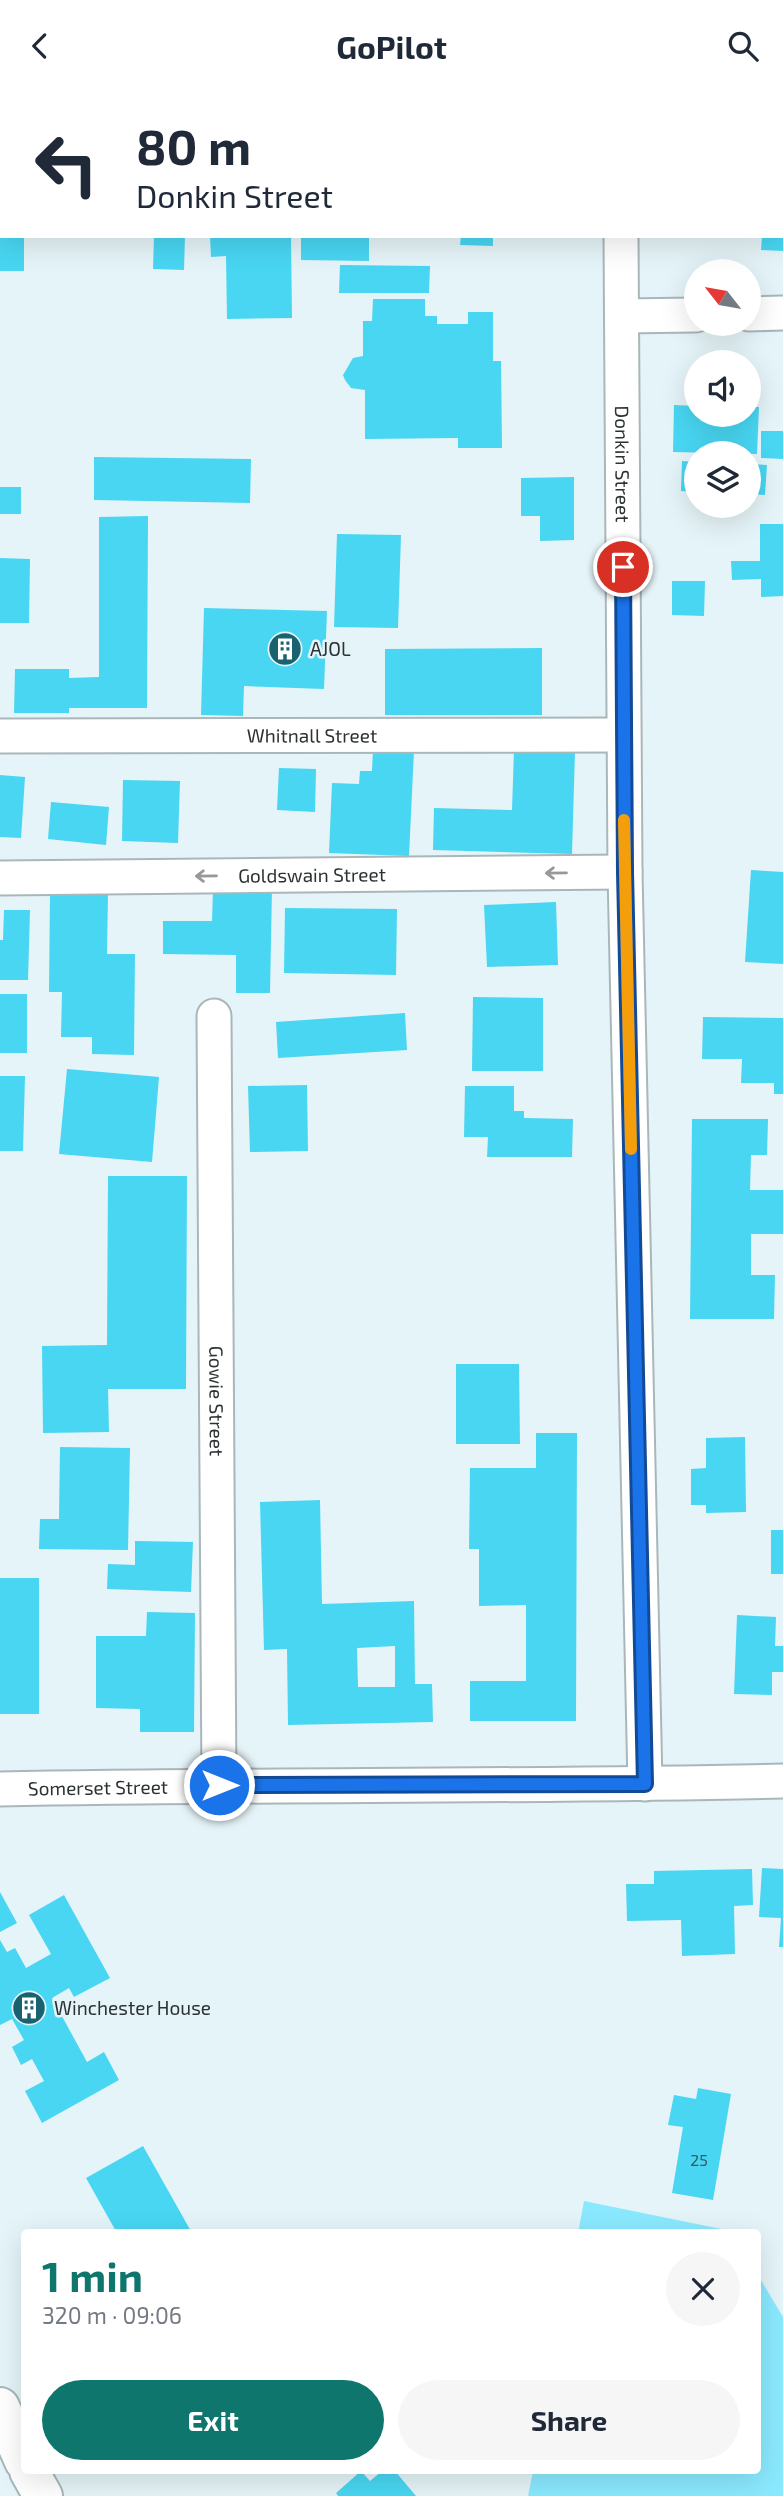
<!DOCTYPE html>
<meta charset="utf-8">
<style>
:root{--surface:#fff;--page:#f6f6f7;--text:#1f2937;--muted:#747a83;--accent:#0f766e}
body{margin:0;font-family:"Exo 2",sans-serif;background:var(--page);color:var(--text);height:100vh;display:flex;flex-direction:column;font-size:26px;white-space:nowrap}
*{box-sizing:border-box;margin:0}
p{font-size:23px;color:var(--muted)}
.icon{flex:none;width:38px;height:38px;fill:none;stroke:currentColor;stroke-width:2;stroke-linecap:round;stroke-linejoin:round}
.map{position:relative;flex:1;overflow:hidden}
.details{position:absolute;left:21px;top:2138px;width:740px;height:245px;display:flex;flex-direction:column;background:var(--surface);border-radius:7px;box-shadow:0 7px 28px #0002}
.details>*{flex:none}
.guide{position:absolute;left:0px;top:0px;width:784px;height:147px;box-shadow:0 7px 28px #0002;background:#fff;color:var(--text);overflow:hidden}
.needle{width:46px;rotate:301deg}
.fabs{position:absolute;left:684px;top:168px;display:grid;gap:14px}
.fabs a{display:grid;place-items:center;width:77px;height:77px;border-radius:50%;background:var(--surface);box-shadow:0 7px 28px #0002;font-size:35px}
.pin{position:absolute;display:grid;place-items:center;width:60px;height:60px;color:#fff;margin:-30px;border:4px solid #fff;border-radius:50%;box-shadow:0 2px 7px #0007}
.me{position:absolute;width:77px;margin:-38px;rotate:90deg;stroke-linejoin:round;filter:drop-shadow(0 0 5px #0008)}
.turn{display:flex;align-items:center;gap:24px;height:147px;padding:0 21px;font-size:32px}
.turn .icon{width:91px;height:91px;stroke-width:2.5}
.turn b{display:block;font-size:49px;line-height:60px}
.round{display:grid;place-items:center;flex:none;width:74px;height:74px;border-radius:37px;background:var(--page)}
.summary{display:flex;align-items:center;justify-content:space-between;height:119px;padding:0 21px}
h1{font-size:42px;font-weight:700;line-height:52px;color:var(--accent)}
.action{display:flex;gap:14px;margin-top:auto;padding:14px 21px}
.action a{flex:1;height:80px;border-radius:42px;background:var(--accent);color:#fff;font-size:28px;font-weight:700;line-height:80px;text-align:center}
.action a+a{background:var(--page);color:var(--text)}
header{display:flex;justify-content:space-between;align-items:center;height:91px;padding:0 21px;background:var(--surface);font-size:32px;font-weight:700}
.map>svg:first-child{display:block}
</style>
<header><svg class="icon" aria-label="back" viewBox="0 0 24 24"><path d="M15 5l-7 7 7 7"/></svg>GoPilot<svg class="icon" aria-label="search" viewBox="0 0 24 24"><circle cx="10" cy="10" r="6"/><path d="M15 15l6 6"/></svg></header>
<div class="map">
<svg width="783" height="2405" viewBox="0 0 783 2405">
<rect width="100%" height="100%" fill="#e5f4f8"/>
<path fill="#8ae9fe" d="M584 2110 731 2140 732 2142H578Z
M758 2184 783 2226V2405H528L533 2380H758Z"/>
<path fill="#48d6f2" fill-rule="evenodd" d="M0 145H24V180H0Z
M154 145H185L184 179 153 178Z
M210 145H291L292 227 227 228 226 165 211 166Z
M301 145H369V170L301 169Z
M461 145H493V155L460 154Z
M762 145H783V160L761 159Z
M340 174 430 175 429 202H339Z
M373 208H425V225H437V233H468V221H493V270H501L502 357H458V347L365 348V299L351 297 345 289 343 284 353 267 363 265V230H372Z
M674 314 696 315V324H749V316H759L757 363 673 361Z
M761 340H783V368L761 367Z
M94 366 251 368 250 412 94 409Z
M682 370 696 371V401L681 400Z
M749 373 767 374 765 404 749 403Z
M574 386V449L540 450V425H521V387Z
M0 396H21V423H0Z
M148 425 147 617H69V622H14L15 578H69V587L99 586V426Z
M760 433H783V505L761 506V488L732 489 731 470H760Z
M337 443 401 444 398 537 334 536Z
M0 467 30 468 29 532H0Z
M672 490H705L704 525 672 524Z
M204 517 327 520 324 598 244 595 243 625 201 624Z
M542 557V624H385V558Z
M373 658 414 660 409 765 329 762 332 692 359 693 360 680H372Z
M514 659 575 660 572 763 433 759 434 717 512 719Z
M279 677 316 678 315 721 277 719Z
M0 684 25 686 21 747 0 746Z
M123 689 180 690 178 752 122 750Z
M51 711 109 716 106 754 48 748Z
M751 779 783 781V873L745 871Z
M213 797H272L270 902H236V864L163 863V830H212Z
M50 802 108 803 107 863H135L134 964 92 963V946H61L62 901H49Z
M556 811 558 874 487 876 484 814Z
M285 817 397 818 396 884 284 882Z
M4 819H30L28 889H0V849H3Z
M0 903H27V962H0Z
M473 906 543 907V980H472Z
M405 922 407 959 278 967 276 931Z
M703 926 783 927V1003H774V992H741L742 968H702Z
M67 978 159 986 152 1071 59 1063Z
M0 985H25L23 1060H0Z
M307 994 308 1060 250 1061 248 995Z
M465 995H514V1020H524V1027L573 1028 572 1066H487L488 1046H464Z
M692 1028H768L767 1064H751L750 1099H783V1143H751V1184H775L774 1228H690Z
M108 1085H187L186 1298H108L109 1341 43 1342 42 1255 107 1254Z
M456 1273H519L520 1353H456Z
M536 1342H577L576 1630H470V1590H526V1514L479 1515V1458H469L470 1377H536Z
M745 1346 746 1421 706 1422V1414H691V1378L706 1377V1347Z
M60 1356 130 1357 128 1459 39 1458 40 1428H59Z
M320 1409 322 1513 414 1510 415 1593H432L433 1631 288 1634 287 1558 264 1559 260 1411ZM395 1555V1596H358L357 1557Z
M771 1439H783V1483H771Z
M135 1450 193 1451 191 1501 107 1498 108 1473 135 1474Z
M0 1487H39V1623H0Z
M147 1521 195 1522 194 1641H140V1618L96 1617V1545H146Z
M737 1524 776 1526 775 1555H783V1581H772V1604L734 1603Z
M762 1777 783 1778V1856H779L781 1827 759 1826Z
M752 1778 753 1814 734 1815 735 1863 682 1865 681 1829 627 1830 626 1793H654V1780Z
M0 1801 17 1832 0 1841Z
M64 1804 110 1887 74 1906 69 1897 52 1907 87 1971 104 1961 119 1989 42 2032 25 2000 44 1990 32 1968 21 1974 12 1956 24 1949 12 1928 0 1934V1849L7 1861 15 1857 26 1877 51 1863 29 1824Z
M698 1997 731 2003 713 2109 672 2102 683 2036 668 2034 674 2004 696 2008Z
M143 2055 192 2142H117L86 2087Z
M361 2380 370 2390 382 2380H395L416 2405H338L336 2402Z"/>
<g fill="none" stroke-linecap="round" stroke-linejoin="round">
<g stroke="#a9b7ba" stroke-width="37">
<g id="street">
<path d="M619 0V2"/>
<path id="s1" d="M621 145 625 781 645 1693"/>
<path d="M749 223 783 222"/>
<path d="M622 225 696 224"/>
<path id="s2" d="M0 645 623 644"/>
<path id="s3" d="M0 787 625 781"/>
<path id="s4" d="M214 925 219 1694"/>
<path id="s5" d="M0 1698C261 1693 522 1696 783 1690"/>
</g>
</g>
<g stroke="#a9b7ba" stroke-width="42">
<path id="secondary" d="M0 2316 24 2370
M29 2380 43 2405"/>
</g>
<use href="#street" stroke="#fff" stroke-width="33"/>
<use href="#secondary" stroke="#fff" stroke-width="38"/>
</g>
<defs><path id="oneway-shaft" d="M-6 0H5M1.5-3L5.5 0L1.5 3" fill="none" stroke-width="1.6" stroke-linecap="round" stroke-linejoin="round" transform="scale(1.75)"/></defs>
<g stroke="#969899">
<use href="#oneway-shaft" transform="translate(556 782) rotate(179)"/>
<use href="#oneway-shaft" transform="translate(206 785) rotate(179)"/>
</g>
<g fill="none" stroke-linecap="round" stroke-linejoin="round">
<g stroke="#114b97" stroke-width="18">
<path id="route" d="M219 1694 645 1693 625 781 623 476"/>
</g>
<use href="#route" stroke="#1a73e8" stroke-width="12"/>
<path stroke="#f59e0b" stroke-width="12" d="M624 729 631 1058"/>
</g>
<defs>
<g id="building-disc" transform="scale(1.75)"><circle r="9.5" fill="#196371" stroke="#e5f4f8"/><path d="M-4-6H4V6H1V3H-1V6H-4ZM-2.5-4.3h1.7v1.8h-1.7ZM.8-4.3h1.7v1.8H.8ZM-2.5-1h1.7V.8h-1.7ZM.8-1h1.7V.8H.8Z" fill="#fff"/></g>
</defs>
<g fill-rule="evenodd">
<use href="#building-disc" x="285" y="558"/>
<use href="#building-disc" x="29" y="1917"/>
</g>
<g text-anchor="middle" stroke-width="5" stroke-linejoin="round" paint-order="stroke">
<g font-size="16" fill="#335b63">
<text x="699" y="2075">25</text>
</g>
<g font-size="19" fill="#2c3233" stroke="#e5f4f8">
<text dy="7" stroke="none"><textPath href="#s1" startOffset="228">Donkin Street</textPath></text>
<text dy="7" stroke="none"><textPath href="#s2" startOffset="312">Whitnall Street</textPath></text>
<text dy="7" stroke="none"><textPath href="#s3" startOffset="312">Goldswain Street</textPath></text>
<text dy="7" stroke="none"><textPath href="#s4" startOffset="385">Gowie Street</textPath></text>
<text dy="7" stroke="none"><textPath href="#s5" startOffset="98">Somerset Street</textPath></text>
</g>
<g font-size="19" fill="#2c3233" stroke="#e5f4f8" text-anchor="start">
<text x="310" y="565">AJOL</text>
<text x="54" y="1924">Winchester House</text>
</g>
</g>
</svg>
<div class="fabs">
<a><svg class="needle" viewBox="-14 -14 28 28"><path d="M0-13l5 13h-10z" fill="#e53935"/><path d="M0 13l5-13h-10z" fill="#747a83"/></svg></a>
<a><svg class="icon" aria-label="sound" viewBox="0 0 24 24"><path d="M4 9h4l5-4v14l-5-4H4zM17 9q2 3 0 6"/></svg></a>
<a><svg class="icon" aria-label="layers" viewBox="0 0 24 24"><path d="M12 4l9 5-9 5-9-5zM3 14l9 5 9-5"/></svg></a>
</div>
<div class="pin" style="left:623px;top:476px;background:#d93025"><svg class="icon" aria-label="arrive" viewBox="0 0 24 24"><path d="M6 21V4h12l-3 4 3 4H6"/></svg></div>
<svg class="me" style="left:219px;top:1694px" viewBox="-20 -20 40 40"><circle r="17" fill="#1a73e8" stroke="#fff" stroke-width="3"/><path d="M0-11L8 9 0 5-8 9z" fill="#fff"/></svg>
<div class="guide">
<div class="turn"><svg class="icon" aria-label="left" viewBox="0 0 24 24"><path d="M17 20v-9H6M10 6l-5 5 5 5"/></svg><div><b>80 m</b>Donkin Street</div></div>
</div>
<section class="details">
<div class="summary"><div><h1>1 min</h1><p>320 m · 09:06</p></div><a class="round"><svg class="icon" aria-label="close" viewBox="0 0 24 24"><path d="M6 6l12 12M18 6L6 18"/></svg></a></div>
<div class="action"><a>Exit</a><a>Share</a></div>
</section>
</div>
